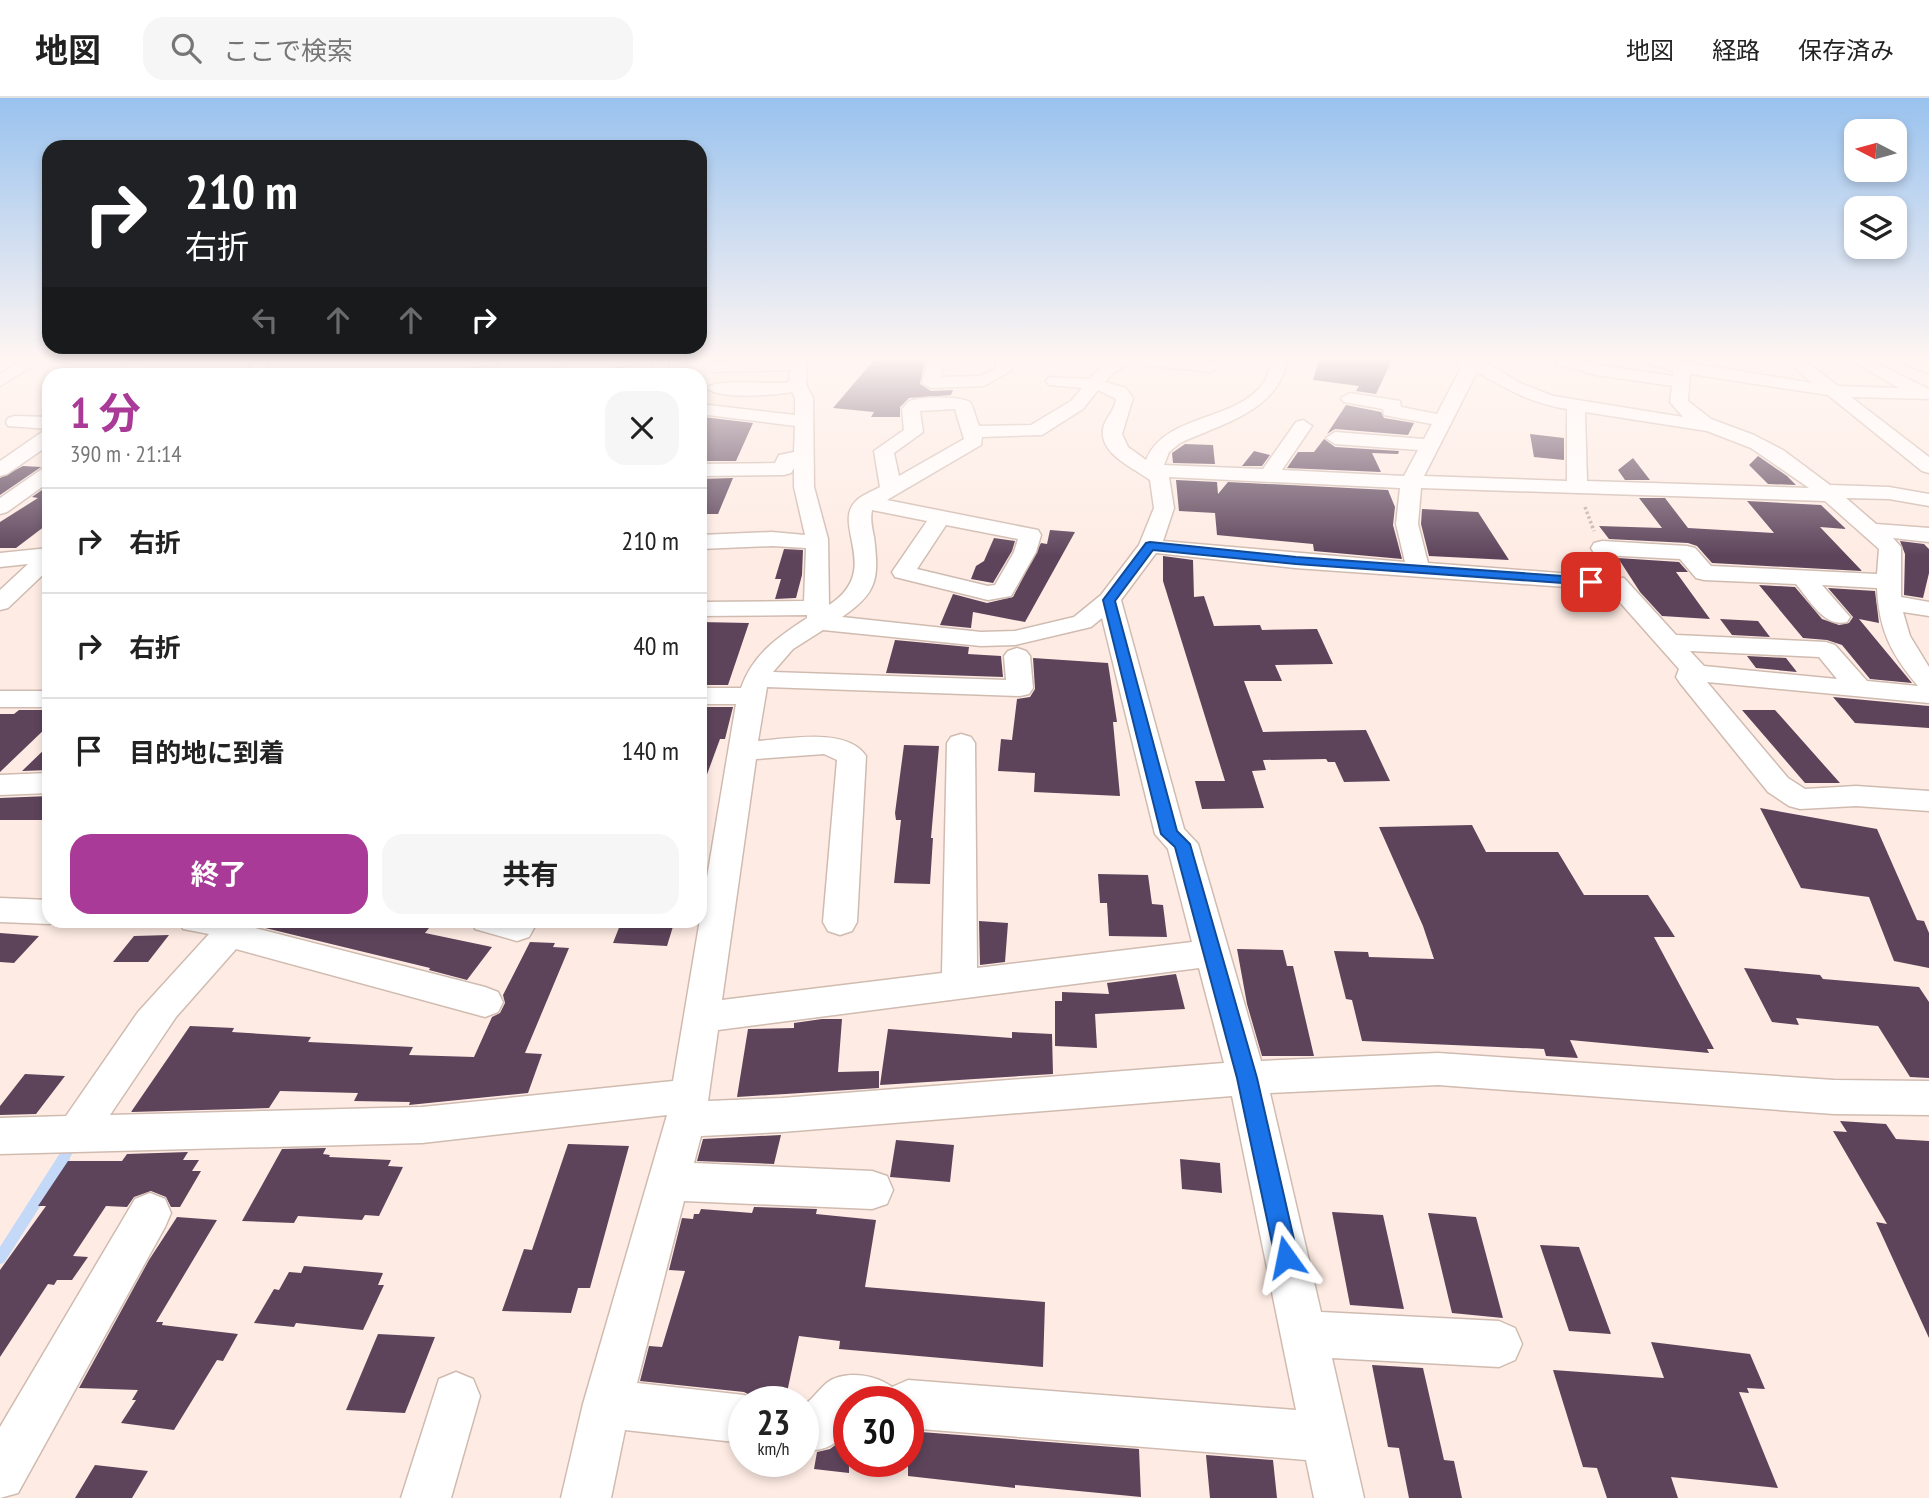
<!DOCTYPE html>
<html lang="ja">
<meta charset="utf-8">
<style>
:root{--surface:#fff;--page:#f6f6f6;--text:#222;--muted:#767676;--line:#e0e0e0;--accent:#aa3a97}
body{margin:0;font-family:"PT Sans Narrow","Noto Sans JP",sans-serif;background:var(--page);color:var(--text);height:100vh;display:flex;flex-direction:column;font-size:26px;white-space:nowrap}
*{box-sizing:border-box;margin:0}
p{font-size:23px;color:var(--muted)}
.icon{flex:none;width:38px;height:38px;fill:none;stroke:currentColor;stroke-width:2;stroke-linecap:round;stroke-linejoin:round}
.map{position:relative;flex:1;overflow:hidden}
.drawer{position:absolute;left:42px;top:270px;width:665px;height:560px;display:flex;flex-direction:column;background:var(--surface);border-radius:21px;box-shadow:0 4px 10px #0003}
.drawer>*{flex:none}
.banner{position:absolute;left:42px;top:42px;width:665px;height:214px;border-radius:21px;box-shadow:0 4px 10px #0003;background:#202124;color:#fff;overflow:hidden}
.needle{width:46px;rotate:276deg}
.tools{position:absolute;left:1844px;top:21px;display:grid;gap:14px}
.tools a{display:grid;place-items:center;width:63px;height:63px;border-radius:14px;background:var(--surface);box-shadow:0 4px 10px #0003;font-size:35px}
.speed{position:absolute;left:728px;top:1288px;display:flex;gap:14px;font-size:35px;font-weight:700;text-align:center}
.speed>*{display:grid;place-content:center;width:91px;height:91px;border-radius:50%;background:var(--surface);box-shadow:0 4px 10px #0003;line-height:1}
.speed small{font-size:18px;font-weight:400}
.speed .limit{border:10px solid #d22;background:#fff;color:#111}
.pin{position:absolute;display:grid;place-items:center;width:60px;height:60px;color:#fff;margin:-30px;border-radius:14px;box-shadow:0 4px 10px #0006}
.me{position:absolute;width:77px;margin:-38px;rotate:348deg;stroke-linejoin:round;filter:drop-shadow(0 0 5px #0008)}
.turn{display:flex;align-items:center;gap:24px;height:147px;padding:0 28px;font-size:32px}
.turn .icon{width:91px;height:91px;stroke-width:2.5}
.turn b{display:block;font-size:49px;line-height:60px}
.lanes{display:flex;align-items:center;height:66px;padding:0 28px;background:#0003;justify-content:center;gap:35px;direction:ltr}
.lanes .off{opacity:.35}
.round{display:grid;place-items:center;flex:none;width:74px;height:74px;border-radius:21px;background:var(--page)}
.headline{display:flex;align-items:center;justify-content:space-between;height:119px;padding:0 28px}
h1{font-size:42px;font-weight:700;line-height:52px;color:var(--accent)}
.action{display:flex;gap:14px;margin-top:auto;padding:14px 28px}
.action a{flex:1;height:80px;border-radius:21px;background:var(--accent);color:#fff;font-size:28px;font-weight:700;line-height:80px;text-align:center}
.action a+a{background:var(--page);color:var(--text)}
ul{padding:0;list-style:none}
li{display:flex;align-items:center;gap:21px;height:105px;padding:0 28px;border-top:2px solid var(--line)}
li div{flex:1}
li b{display:block;font-size:26px}
li em{font-style:normal}
header{display:flex;align-items:center;gap:42px;box-sizing:border-box;height:98px;padding:0 35px;background:var(--surface);border-bottom:2px solid var(--line)}
header strong{font-size:33px}
nav{display:flex;gap:38px;margin-inline-start:auto;font-size:24px}
.search{width:490px;height:63px;background:var(--page);display:flex;align-items:center;gap:18px;box-sizing:border-box;padding:0 24px;border-radius:21px;color:var(--muted);font-size:26px}
.map>svg:first-child{display:block}
</style>
<header>
<strong>地図</strong>
<div class="search"><svg class="icon" aria-label="search" viewBox="0 0 24 24"><circle cx="10" cy="10" r="6"/><path d="M15 15l6 6"/></svg>ここで検索</div>
<nav><a>地図</a><a>経路</a><a>保存済み</a></nav>
</header>
<div class="map">
<svg width="1929" height="1400" viewBox="0 0 1929 1400">
<rect width="100%" height="100%" fill="#feece4"/>
<g fill="none" stroke-linecap="round" stroke-linejoin="round">
<path stroke="#c4d8f7" stroke-width="5" d="M495 262 501 276"/>
<path stroke="#c4d8f7" stroke-width="10" d="M63 1061 72 1047"/>
<path stroke="#c4d8f7" stroke-width="12" d="M0 1160 64 1060"/>
</g>
<path fill="#5d445b" d="M874 262H925L920 286 931 293 953 292 951 297 909 300 900 309V319H871L874 314 833 310Z
M1319 262H1392L1376 296 1356 293 1359 288 1313 282Z
M1346 307 1381 314 1384 320 1414 325 1408 337 1335 331 1327 336Z
M703 319 753 325 736 363H700V323Z
M1530 336 1564 340V362L1534 359Z
M1324 341 1335 349 1399 353 1398 356 1372 355 1381 374 1287 370 1298 354H1314Z
M1185 346 1213 347 1215 366 1173 365 1172 355Z
M1254 353 1270 357 1262 368H1242Z
M1758 358 1787 378 1796 387 1768 386 1749 367Z
M1633 360 1650 382H1625L1618 372Z
M23 368 41 369 0 397V380Z
M733 380 718 416H700V381Z
M1176 382 1217 384 1218 396 1228 384 1388 392 1395 409 1393 427 1402 461 1314 453 1313 446 1217 437 1215 415 1179 413Z
M49 387V425L16 450H0V424L38 400 32 399Z
M1639 400H1665L1688 430 1774 435 1747 403 1821 407 1846 431 1820 429 1862 473 1712 465 1697 448 1688 445 1609 441 1599 428 1662 430Z
M1422 411 1478 414 1509 462 1429 458 1421 426Z
M1050 432 1075 434 1025 524 973 514 971 530 940 527 953 496 987 505 1013 499 1041 445 1047 446Z
M994 440 1015 443 1012 453 993 485 971 481 976 468 984 463Z
M1900 443 1924 446 1929 451V475L1923 500 1904 497 1905 456Z
M784 451 803 452 802 477 796 500 775 501 781 481H775Z
M1163 458 1193 462 1194 499 1204 498 1214 528 1260 527 1262 532 1317 531 1333 566 1275 567 1282 583H1244L1263 634 1366 632 1390 683 1344 684 1335 664H1328L1326 661 1263 662 1266 672 1252 673 1264 710 1202 711 1195 683H1225L1163 483Z
M1618 460 1679 464 1688 474H1676L1710 521 1662 518 1640 494Z
M1759 487 1795 489 1822 521 1839 527 1849 525 1853 519 1828 490 1875 493 1879 525 1859 521 1912 585 1870 581 1842 547 1827 542 1803 540Z
M1720 521 1758 523 1770 539 1732 537Z
M700 524 749 525 728 587H700Z
M895 542 969 549 968 556 1001 558 1003 579 886 575Z
M1747 558 1786 560 1797 574 1756 570Z
M1033 560 1108 565 1117 624H1113L1120 698 1034 694 1035 675 998 673 1001 641 1012 642 1017 601 1030 599 1035 591Z
M1833 599 1929 608V630L1855 625Z
M700 609H733L725 641H720L702 690Z
M19 612H49V627L0 674V616H14Z
M1742 612H1775L1840 685H1805Z
M49 647V672L22 673Z
M904 647 939 648 931 740H933L930 786 894 785 901 722H896L895 715Z
M49 698V722H0V700Z
M1760 710 1877 731 1917 822 1924 823 1929 835V870L1894 863 1869 799 1801 790Z
M1472 727 1486 754H1558L1584 797H1648L1675 839H1654L1714 951H1707L1709 955 1570 942 1578 960 1546 958 1544 951 1362 943 1352 902 1346 901 1334 853 1368 854 1369 859 1434 861 1423 828 1379 729Z
M1098 776 1148 777 1152 806 1163 807 1167 839 1109 838 1107 805H1100Z
M257 822H371L429 830 425 835 492 849 467 882 429 872 430 870 257 828Z
M622 822H675L667 848 613 845Z
M979 823 1008 825 1005 864 980 867Z
M0 835 39 838 14 865 0 864Z
M169 837 148 864H113L134 838Z
M530 844 555 845 553 849 569 850 525 955 542 956 528 995 409 1007 410 1004 354 1003 358 995 280 993 269 1010 131 1014 190 928 234 930 232 934 311 939 308 944 413 949 409 957 474 959 492 919 500 915 505 905 503 897Z
M1237 851 1283 852 1287 868H1293L1314 958H1262L1247 906Z
M1744 870 1820 877 1823 881 1919 889 1929 904V980L1910 979 1878 928 1796 920 1799 927 1772 924Z
M1176 876 1185 911 1095 916 1097 950 1055 948V903H1062V894L1109 896 1107 885Z
M822 921H842L838 974 879 973V990L737 999 748 931 794 930V925Z
M888 931 1012 940V934L1052 936 1053 976 880 987Z
M25 976 65 978 36 1016 0 1017V1008Z
M1840 1023 1886 1026 1896 1041 1929 1043V1240L1876 1124 1887 1126 1833 1033 1847 1034Z
M781 1037 774 1066 697 1063 703 1041Z
M896 1042 954 1047 950 1084 890 1079Z
M568 1046 629 1048 590 1190H578L571 1215 502 1213 524 1151 532 1152Z
M326 1050 323 1056 330 1057 329 1059 391 1062 388 1068 403 1069 379 1118 365 1117 362 1122 298 1118 294 1125 242 1123 282 1051Z
M188 1054 183 1062H199L192 1073H201L180 1109H171L166 1099 151 1093 134 1099 127 1109 106 1108 73 1158 88 1159 72 1182H57L54 1187 48 1186 0 1259V1172L46 1108H38L68 1063H122L127 1056Z
M1180 1061 1220 1065 1222 1095 1182 1091Z
M754 1109 817 1111 816 1116 876 1122 865 1189 1045 1204 1043 1269 839 1251 840 1243 799 1238 785 1304H763L744 1294 640 1283 649 1248 662 1249 685 1173 669 1172 682 1120 693 1121 694 1116H699L701 1111 752 1115Z
M1332 1114 1383 1117 1404 1211 1350 1207Z
M1428 1115 1476 1119 1503 1220 1452 1215Z
M177 1119 217 1122 156 1224H163L162 1227 238 1236 223 1263 217 1262 174 1332 121 1325 136 1302H132L138 1292 79 1290 149 1162Z
M1540 1147 1579 1149 1611 1236 1569 1233Z
M304 1168 383 1175 378 1187H384L363 1232 296 1225 294 1229 254 1225 274 1191 279 1192 289 1174 301 1175Z
M378 1236 435 1239 405 1315 346 1312Z
M1651 1244 1750 1256 1765 1291 1747 1290 1749 1295 1739 1294 1778 1390 1671 1379 1678 1400H1607L1597 1370 1583 1369 1553 1272 1664 1280Z
M1372 1267 1423 1270 1444 1362 1454 1363 1462 1400H1409L1399 1350 1388 1349Z
M908 1333 1139 1351 1141 1399 1015 1387V1390L908 1378Z
M843 1341 849 1342V1375L814 1371 817 1354 830 1351Z
M1206 1357 1273 1362 1277 1400H1210Z
M95 1367 148 1373 132 1400H75Z"/>
<g fill="none" stroke-linecap="round" stroke-linejoin="round">
<g stroke="#d0bbb0" stroke-width="3">
<path id="minor" d="M23 262H42L0 288V276Z
M137 262H156L138 276H119Z
M255 262H271L262 276H246Z
M580 262H642C635 269 562 277 549 276L551 272Z
M652 262H668V276H652Z
M807 262 806 286 813 300 814 389 828 441 829 507C883 472 831 427 856 403 862 397 873 393 880 389L874 353 904 332 902 311C905 308 906 305 910 303 920 298 964 298 971 305L979 328 1031 327 1071 303 1082 290 1049 287 1046 283 1049 279 1090 281C1103 264 1114 261 1135 262L1112 276 1105 284 1126 290 1133 300 1122 336 1128 349 1146 362C1165 316 1233 324 1262 287 1268 280 1269 270 1271 262H1287C1279 313 1221 326 1180 345L1169 354 1164 367 1263 371 1296 324 1303 322 1312 328 1282 372 1404 378 1418 352 1335 346 1326 340 1335 334 1424 341 1432 326 1384 317 1383 311 1344 304 1341 300 1350 295 1394 302 1400 303 1401 309 1437 316 1461 270 1455 262H1482L1520 285 1553 298 1683 319 1670 304 1672 288 1596 277 1557 266 1555 262H1580L1598 267 1673 278V273L1650 266 1648 262H1673L1812 285 1786 262H1804L1838 288 1899 290 1850 262H1870L1929 291V301L1851 299 1929 359V375L1922 373 1828 297 1690 276 1688 303 1711 321 1754 337 1783 352 1830 387 1889 389 1929 396V408L1889 401 1846 400 1876 426 1929 430V444L1893 440 1901 449V499L1929 504V518L1903 514 1910 538 1929 569V605L1707 584 1788 680 1805 691 1856 688 1929 693V713L1856 708 1800 711 1789 708 1768 694 1680 585 1676 579 1679 571 1609 492 1295 470 1156 455 1121 502 1184 731 1198 746 1261 963 1438 955 1834 982 1929 983V1017L1834 1016 1438 987 1270 995 1321 1214 1499 1223 1515 1230 1522 1246 1515 1262 1499 1269 1332 1260 1364 1400H1314L1306 1362 908 1330V1304H849V1332C835 1347 824 1354 803 1352V1304H808C815 1298 821 1289 828 1284 846 1272 876 1277 892 1289L908 1282 1296 1312 1232 998 782 1034 701 1038 694 1065 872 1073 887 1078 893 1092 887 1106 872 1111 684 1103 637 1285 744 1297 761 1304H744V1345L625 1332 611 1400H561L583 1306 667 1017 422 1045 0 1056V1020L66 1018 138 914 209 836 183 831 179 822H254L251 829 485 889 498 894 503 904 498 914 485 919 236 851 176 919 110 1017 422 1009 673 983 736 606H700V590H741C753 556 778 539 807 520V517L700 518V504L804 503 806 450 772 448 700 451V437L772 434 805 437 794 389V370L791 375 784 377 700 378V366L775 365 779 357 794 354 795 328 700 316V306L795 317V300L792 294C775 297 719 302 707 290 717 280 771 287 789 284L790 272 712 274 704 269 712 264ZM1477 274C1506 291 1533 306 1567 311V383L1424 378ZM1098 292 1116 301C1115 313 1105 320 1103 331 1099 356 1134 370 1150 382L1154 410 1139 447 1101 497 1074 519 1015 533 981 534 842 519C878 495 879 480 874 439 872 430 870 421 872 412L927 423 892 474 895 479 988 502 1011 498 1036 454 1041 437 1038 432 887 402 981 347 982 339 1042 337 1083 311ZM955 311 964 341 899 378 894 355 923 334 920 313ZM1585 314 1707 333 1751 350 1809 390 1587 383ZM1169 379 1400 390 1396 426 1405 464 1163 443 1174 410ZM1421 390 1825 403 1879 451 1877 476 1711 468 1695 450 1687 448 1602 443 1594 445 1591 450 1594 455 1602 457 1680 461 1696 480 1704 482 1796 486C1809 501 1824 530 1847 524L1850 519 1822 487 1877 490C1879 531 1890 555 1918 588L1867 583 1835 547 1826 544 1676 537 1624 480 1428 465 1418 426ZM946 427 1018 441 1014 454 995 487 988 488 917 471ZM1102 520 1155 736 1168 751 1192 844 977 870 975 645 971 639 961 636 951 639 947 645 942 875 722 902 756 661 824 656 837 662 823 824 828 833 840 837 852 833 857 824 866 658C847 629 788 641 758 643L767 589 1020 598 1029 596 1033 590 1030 558 1026 553 1017 550 1008 553 1004 558 1006 582 773 574 793 551 823 532 981 548 1015 547 1091 529ZM1690 553 1819 559 1837 581 1704 568ZM1199 870 1224 965 782 1000 708 1003 718 932Z
M928 262H944L941 279 980 278 996 270V262H1012V272L984 288 931 290 922 285Z
M1136 262C1154 262 1207 257 1219 269L1211 274 1144 267Z
M1901 262 1929 264V275L1903 266Z
M488 269 494 270 495 276H459L467 271Z
M15 318 49 319V331L8 328 6 324 8 320Z
M49 332V347L7 376 0 378V363L42 334Z
M49 369V384L7 414 0 416V400L42 371Z
M49 450V471L8 510 0 512V492L28 466 0 469V455Z
M0 593H49V609H0Z
M49 675V695L0 697V677Z
M0 800 49 802V822H61L49 826 0 824Z
M471 822H530L534 830 529 839 517 843 475 831Z
M150 1095 165 1101 171 1115 165 1129 18 1395 0 1400V1329L135 1101Z
M456 1274 473 1281 480 1298 451 1400H401L439 1281Z"/>
</g>
<path stroke="#c2b3ac" stroke-width="3.5" stroke-dasharray="2.5 2.5" stroke-linecap="butt" d="M1585 409 1594 433"/>
<use href="#minor" fill="#fff" fill-rule="evenodd"/>
</g>
<linearGradient id="sky" x2="0" y2="1"><stop stop-color="#99c2ee"/><stop offset="0.57" stop-color="#fff6f3"/><stop offset="1" stop-color="#fff6f3" stop-opacity="0"/></linearGradient>
<rect width="1929" height="458" fill="url(#sky)"/>
<path fill="#1a73e8" stroke="#114b97" stroke-width="2" d="M1150 444 1296 459 1591 480 1597 484 1591 487 1296 466 1153 452 1115 503 1177 733 1190 746 1257 980 1298 1159 1295 1167 1286 1171 1278 1167 1275 1159 1237 980 1175 749 1161 736 1103 502 1146 445Z"/>
</svg>
<div class="tools">
<a><svg class="needle" viewBox="-14 -14 28 28"><path d="M0-13l5 13h-10z" fill="#e53935"/><path d="M0 13l5-13h-10z" fill="#767676"/></svg></a>
<a><svg class="icon" aria-label="layers" viewBox="0 0 24 24"><path d="M12 4l9 5-9 5-9-5zM3 14l9 5 9-5"/></svg></a>
</div>
<div class="speed"><div>23<small>km/h</small></div><div class="limit">30</div></div>
<div class="pin" style="left:1591px;top:484px;background:#d93025"><svg class="icon" aria-label="arrive" viewBox="0 0 24 24"><path d="M6 21V4h12l-3 4 3 4H6"/></svg></div>
<svg class="me" style="left:1286px;top:1159px" viewBox="-20 -20 40 40"><path d="M0-17L14 15 0 8-14 15z" fill="#1a73e8" stroke="#fff" stroke-width="4"/></svg>
<div class="banner">
<div class="turn"><svg class="icon" aria-label="right" viewBox="0 0 24 24"><path d="M7 20v-9h11M14 6l5 5-5 5"/></svg><div><b>210 m</b>右折</div></div>
<div class="lanes"><svg class="icon off" aria-label="left" viewBox="0 0 24 24"><path d="M17 20v-9H6M10 6l-5 5 5 5"/></svg><svg class="icon off" aria-label="ahead" viewBox="0 0 24 24"><path d="M12 20V5M6 11l6-6 6 6"/></svg><svg class="icon off" aria-label="ahead" viewBox="0 0 24 24"><path d="M12 20V5M6 11l6-6 6 6"/></svg><svg class="icon" aria-label="right" viewBox="0 0 24 24"><path d="M7 20v-9h11M14 6l5 5-5 5"/></svg></div>
</div>
<section class="drawer">
<div class="headline"><div><h1>1 分</h1><p>390 m · 21:14</p></div><a class="round"><svg class="icon" aria-label="close" viewBox="0 0 24 24"><path d="M6 6l12 12M18 6L6 18"/></svg></a></div>
<ul>
<li><svg class="icon" aria-label="right" viewBox="0 0 24 24"><path d="M7 20v-9h11M14 6l5 5-5 5"/></svg><div><b>右折</b></div><em>210 m</em></li>
<li><svg class="icon" aria-label="right" viewBox="0 0 24 24"><path d="M7 20v-9h11M14 6l5 5-5 5"/></svg><div><b>右折</b></div><em>40 m</em></li>
<li><svg class="icon" aria-label="arrive" viewBox="0 0 24 24"><path d="M6 21V4h12l-3 4 3 4H6"/></svg><div><b>目的地に到着</b></div><em>140 m</em></li>
</ul>
<div class="action"><a>終了</a><a>共有</a></div>
</section>
</div>
